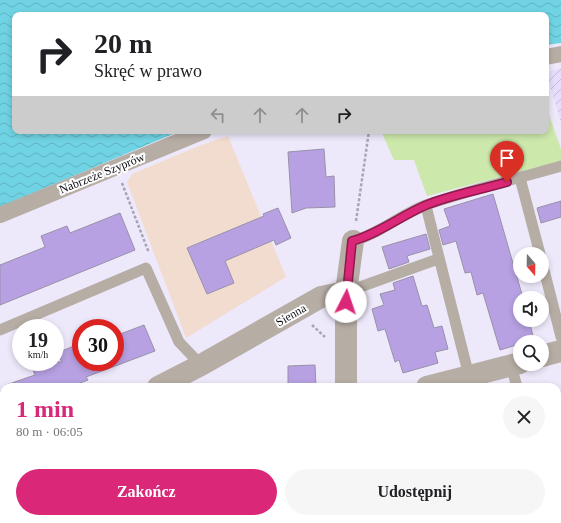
<!DOCTYPE html>
<html lang="pl">
<meta charset="utf-8">
<style>
:root{--surface:#fff;--page:#f6f6f6;--text:#202124;--muted:#757577;--accent:#db2777}
body{margin:0;font-family:"Times New Roman",serif;background:var(--page);color:var(--text);height:100vh;display:flex;flex-direction:column;font-size:15px;white-space:nowrap}
*{box-sizing:border-box;margin:0}
p{font-size:13px;color:var(--muted)}
.icon{flex:none;width:22px;height:22px;fill:none;stroke:currentColor;stroke-width:2;stroke-linecap:round;stroke-linejoin:round}
.map{position:relative;flex:1;overflow:hidden}
.details{position:absolute;left:0px;top:383px;width:561px;height:140px;display:flex;flex-direction:column;background:var(--surface);border-radius:12px 12px 0 0;box-shadow:0 2px 6px #0003}
.details>*{flex:none}
.banner{position:absolute;left:12px;top:12px;width:537px;height:122px;border-radius:8px;box-shadow:0 2px 6px #0003;background:#fff;color:var(--text);overflow:hidden}
.needle{width:26px;rotate:160deg}
.buttons{position:absolute;left:513px;top:247px;display:grid;gap:8px}
.buttons a{display:grid;place-items:center;width:36px;height:36px;border-radius:50%;background:var(--surface);box-shadow:0 2px 6px #0003;font-size:20px}
.speed{position:absolute;left:12px;top:319px;display:flex;gap:8px;font-size:20px;font-weight:700;text-align:center}
.speed>*{display:grid;place-content:center;width:52px;height:52px;border-radius:50%;background:var(--surface);box-shadow:0 2px 6px #0003;line-height:1}
.speed small{font-size:10px;font-weight:400}
.speed .limit{border:6px solid #d22;background:#fff;color:#111}
.pin{position:absolute;display:grid;place-items:center;width:34px;height:34px;color:#fff;margin:-41px -17px;border-radius:50% 50% 50% 0;rotate:-45deg;box-shadow:0 0 4px #0007}
.pin .icon{rotate:45deg}
.me{position:absolute;width:44px;margin:-22px;rotate:4deg;stroke-linejoin:round;filter:drop-shadow(0 0 3px #0008)}
.turn{display:flex;align-items:center;gap:14px;height:84px;padding:0 16px;font-size:18px}
.turn .icon{width:52px;height:52px;stroke-width:2.5}
.turn b{display:block;font-size:28px;line-height:34px}
.lanes{display:flex;align-items:center;height:38px;padding:0 16px;background:#0003;justify-content:center;gap:20px;direction:ltr}
.lanes .off{opacity:.35}
.round{display:grid;place-items:center;flex:none;width:42px;height:42px;border-radius:21px;background:var(--page)}
.overview{display:flex;align-items:center;justify-content:space-between;height:68px;padding:0 16px}
h1{font-size:24px;font-weight:700;line-height:30px;color:var(--accent)}
.cta{display:flex;gap:8px;margin-top:auto;padding:8px 16px}
.cta a{flex:1;height:46px;border-radius:24px;background:var(--accent);color:#fff;font-size:16px;font-weight:700;line-height:46px;text-align:center}
.cta a+a{background:var(--page);color:var(--text)}
.map>svg:first-child{display:block}
</style>
<div class="map">
<svg width="561" height="523" viewBox="0 0 561 523">
<defs>
<pattern id="industrial-furrows" width="10" height="10" patternUnits="userSpaceOnUse"><rect width="10" height="10" fill="#e7ddfd"/><path d="M-1 1l2-2M0 10L10 0M9 11l2-2" fill="none" stroke="#c5bcd8"/></pattern>
<pattern id="water-waves" width="16" height="10" patternUnits="userSpaceOnUse"><rect width="16" height="10" fill="#70d3e3"/><path d="M0 5q4-4 8 0t8 0" fill="none" stroke="#60b4c2"/></pattern>
</defs>
<rect width="100%" height="100%" fill="#eee8fb"/>
<path fill="#f2dcd0" d="M228 136 286 277 186 338 127 182 132 174 201 145Z"/>
<path fill="url(#industrial-furrows)" d="M561 68V123L546 72Z"/>
<path fill="#cce8ab" d="M546 106 561 149V161L427 196 414 160H394L381 131H546Z"/>
<path fill="url(#water-waves)" d="M0 0H561V43L546 45V15H15V131H180L0 207Z"/>
<path fill="#b7a1e2" stroke="#9891a8" d="M324 149 326 177 334 176 335 207 306 208 292 213 288 152Z
M493 194 523 298H520V320H529L534 340 520 342V344L500 350 483 293 477 295 471 272 465 273 456 241 443 245 439 230 450 226 444 209Z
M561 201V217L541 223 537 208Z
M278 208 291 238 276 245 274 240 225 261 234 283 207 294 187 248 264 216 263 214Z
M120 213 135 250 0 305V265L45 247 41 236 67 226 70 233Z
M426 234 430 249 407 256 409 262 389 269 382 247Z
M413 276 422 306 427 305 434 328 442 326 448 349 435 352 438 363 403 373 399 360 395 362 385 329 378 331 372 309 384 305 380 294 395 290 393 283Z
M144 325 155 351 86 377 88 380 70 387H7L6 385 35 375 32 368 48 362H62L57 353 74 346 76 350 81 347V362H115V336Z
M315 365 316 387H288V366Z"/>
<g fill="none" stroke-linecap="round" stroke-linejoin="round">
<path stroke="#a8a4b3" stroke-width="2.5" stroke-dasharray="3 2" stroke-linecap="butt" d="M122 183 149 253
M356 221 369 131
M312 325 325 337
M386 519 387 523"/>
<path stroke="#b6ada5" stroke-width="11" d="M520 178 540 254
M426 206 469 376
M353 241C379 234 400 215 426 205 470 190 516 179 561 166
M542 262 561 337
M346 292 438 259
M0 330 146 268 179 342 201 365
M511 365 517 387
M557 509 561 508
M449 519 450 523
M507 523 521 519"/>
<path stroke="#b6ada5" stroke-width="16" d="M546 57 561 54
M0 215 204 131"/>
<path stroke="#b6ada5" stroke-width="22" d="M542 356 561 351
M158 387 201 365 321 297 346 292
M346 387V292L353 241
M427 387 520 363
M0 448 4 446
M360 519 361 523"/>
</g>
<g fill="none" stroke-linecap="round" stroke-linejoin="round">
<g stroke="#8e194d" stroke-width="10">
<path id="route" d="M346 302 352 241C378 234 399 217 424 206 450 195 480 190 507 182"/>
</g>
<use href="#route" stroke="#db2777" stroke-width="7"/>
</g>
<g text-anchor="middle" stroke-width="4" stroke-linejoin="round" paint-order="stroke">
<g font-size="12" fill="#100e16" stroke="#fff">
<text transform="translate(102 173) rotate(-22)" y="4">Nabrzeże Szyprów</text>
<text transform="translate(291 315) rotate(-30)" y="4">Sienna</text>
</g>
</g>
</svg>
<div class="buttons">
<a><svg class="needle" viewBox="-14 -14 28 28"><path d="M0-13l5 13h-10z" fill="#e53935"/><path d="M0 13l5-13h-10z" fill="#757577"/></svg></a>
<a><svg class="icon" aria-label="sound" viewBox="0 0 24 24"><path d="M4 9h4l5-4v14l-5-4H4zM17 9q2 3 0 6"/></svg></a>
<a><svg class="icon" aria-label="search" viewBox="0 0 24 24"><circle cx="10" cy="10" r="6"/><path d="M15 15l6 6"/></svg></a>
</div>
<div class="speed"><div>19<small>km/h</small></div><div class="limit">30</div></div>
<div class="pin" style="left:507px;top:182px;background:#d93025"><svg class="icon" aria-label="arrive" viewBox="0 0 24 24"><path d="M6 21V4h12l-3 4 3 4H6"/></svg></div>
<svg class="me" style="left:346px;top:302px" viewBox="-20 -20 40 40"><circle r="19" fill="#fff"/><path d="M0-13L10 11 0 6-10 11z" fill="#db2777"/></svg>
<div class="banner">
<div class="turn"><svg class="icon" aria-label="right" viewBox="0 0 24 24"><path d="M7 20v-9h11M14 6l5 5-5 5"/></svg><div><b>20 m</b>Skręć w prawo</div></div>
<div class="lanes"><svg class="icon off" aria-label="left" viewBox="0 0 24 24"><path d="M17 20v-9H6M10 6l-5 5 5 5"/></svg><svg class="icon off" aria-label="ahead" viewBox="0 0 24 24"><path d="M12 20V5M6 11l6-6 6 6"/></svg><svg class="icon off" aria-label="ahead" viewBox="0 0 24 24"><path d="M12 20V5M6 11l6-6 6 6"/></svg><svg class="icon" aria-label="right" viewBox="0 0 24 24"><path d="M7 20v-9h11M14 6l5 5-5 5"/></svg></div>
</div>
<section class="details">
<div class="overview"><div><h1>1 min</h1><p>80 m · 06:05</p></div><a class="round"><svg class="icon" aria-label="close" viewBox="0 0 24 24"><path d="M6 6l12 12M18 6L6 18"/></svg></a></div>
<div class="cta"><a>Zakończ</a><a>Udostępnij</a></div>
</section>
</div>
